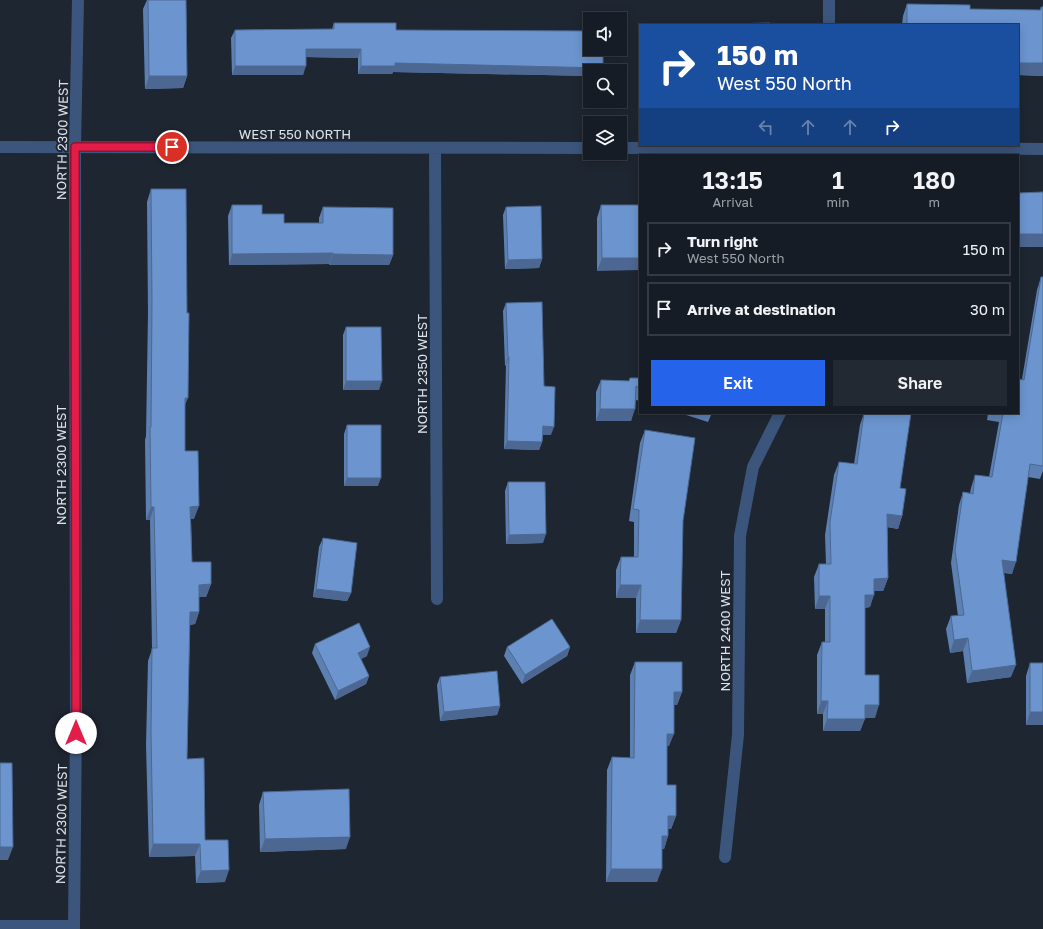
<!DOCTYPE html>
<style>
:root{--surface:#161c25;--page:#232932;--text:#f1f3f6;--muted:#9ea1a7;--line:#353a42;--accent:#2563eb}
body{margin:0;font-family:"Golos Text",sans-serif;background:var(--page);color:var(--text);height:100vh;display:flex;flex-direction:column;font-size:15px;white-space:nowrap}
*{box-sizing:border-box;margin:0}
p{font-size:13px;color:var(--muted)}
.icon{flex:none;width:22px;height:22px;fill:none;stroke:currentColor;stroke-width:2;stroke-linecap:round;stroke-linejoin:round}
.map{position:relative;flex:1;overflow:hidden}
.details{position:absolute;left:639px;top:154px;width:380px;height:260px;display:flex;flex-direction:column;background:var(--surface);border-radius:0px;box-shadow:0 2px 10px #0003,0 0 0 1px var(--line)}
.details>*{flex:none}
.banner{position:absolute;left:639px;top:24px;width:380px;height:122px;border-radius:0px;box-shadow:0 2px 10px #0003,0 0 0 1px var(--line);background:#1a4fa0;color:#fff;overflow:hidden}
.fabs{position:absolute;left:583px;top:12px;display:grid;gap:8px}
.fabs a{display:grid;place-items:center;width:44px;height:44px;border-radius:0px;background:var(--surface);box-shadow:0 2px 10px #0003,0 0 0 1px var(--line);font-size:20px}
.pin{position:absolute;display:grid;place-items:center;width:34px;height:34px;color:#fff;margin:-17px;border:2px solid #fff;border-radius:50%;box-shadow:0 1px 4px #0007}
.me{position:absolute;width:44px;margin:-22px;rotate:0deg;stroke-linejoin:round;filter:drop-shadow(0 0 3px #0008)}
.turn{display:flex;align-items:center;gap:14px;height:84px;padding:0 12px;font-size:18px}
.turn .icon{width:52px;height:52px;stroke-width:2.5}
.turn b{display:block;font-size:28px;line-height:34px}
.lanes{display:flex;align-items:center;height:38px;padding:0 12px;background:#0003;justify-content:center;gap:20px;direction:ltr}
.lanes .off{opacity:.35}
.eta{display:flex;justify-content:space-evenly;align-items:center;height:68px;text-align:center}
.eta b{font-size:24px;font-weight:600;line-height:28px}
.primary-button{display:flex;gap:8px;margin-top:auto;padding:8px 12px}
.primary-button a{flex:1;height:46px;border-radius:0px;background:var(--accent);color:#fff;font-size:16px;font-weight:600;line-height:46px;text-align:center}
.primary-button a+a{background:var(--page);color:var(--text)}
ul{padding:0;list-style:none}
li{display:flex;align-items:center;gap:12px;height:54px;margin:0 8px 6px;padding:0 4px;border:2px solid var(--line);border-radius:0px}
li div{flex:1}
li b{display:block;font-size:15px}
li em{font-style:normal}
.map>svg:first-child{display:block}
</style>
<div class="map">
<svg width="1043" height="929" viewBox="0 0 1043 929">
<rect width="100%" height="100%" fill="#1e2631"/>
<g fill="none" stroke-linecap="round" stroke-linejoin="round">
<path stroke="#3b557c" stroke-width="12" d="M829 25V0
M0 147 590 148
M435 148 437 599
M620 148 828 147 1043 149
M725 857 738 735 740 536 753 467 780 413
M0 926H74
M74 929 76 718 75 147 78 0"/>
</g>
<path fill="#5d80b3" d="M147 0H186L187 76 183 88 145 89 143 9Z
M907 4 970 9 1040 10 1041 7H1043V76L1018 75V25H902L903 16Z
M334 23 396 30 590 71V76L393 72 392 74H358V58L306 57 303 75H232L231 38 235 30 332 29Z
M151 189 185 406V451L194 519H191L192 562 211 584 206 597H199V612L195 624 190 625 187 759 205 840 225 882 196 883 195 856 149 857 146 745 148 661 152 649 150 520H146L145 440 146 436 148 313 147 202Z
M232 205 262 214 284 223H319V218L323 207 393 255 389 265H329V264L229 265 228 216Z
M601 205H640L597 271V218Z
M506 207 542 259 539 268 505 269 503 215Z
M1041 277H1043V471L1040 479 1028 477 1012 574 1004 573 1011 677 967 683 963 651 950 653 946 629 951 616H958L951 563 959 505 963 492 970 493 971 488 975 475 989 477 999 422 987 420 988 413H1018L1022 379 1037 290Z
M506 303 544 386 551 435H543L542 442 539 450 504 449 506 365 505 366 503 311Z
M346 327 379 390H343V335Z
M630 378H640V401L636 400 631 421H596V392L601 380 629 381Z
M680 413H712L708 422Z
M864 413 900 488 902 516 898 529 887 527 888 578 883 591H874L870 607 865 608V675L875 718H865L860 731H823V714H817V655L822 642H825V609H815L814 577 819 564H826L825 535 834 475 839 462 854 464 860 425Z
M347 425 378 486H344V434Z
M645 430 683 521 681 620 676 633H636V598H616V570L621 557H634V522L629 521 640 443Z
M508 482 543 543 506 544 505 491Z
M323 538 351 593 347 601 313 597 319 547Z
M315 644 367 656 361 659 369 676 366 684 335 700 312 653Z
M507 647H570L567 656 522 684 504 656Z
M635 662 682 692 677 705H674L669 746H667V785L676 816 671 829H668V836L664 849H662L657 882H606L607 770 612 757 630 758V675Z
M1030 663H1043V725H1026V676Z
M440 677 500 706 497 715 440 721 437 685Z
M263 792 346 849 260 852 259 805Z"/>
<path fill="#4c6892" d="M306 49H361L358 58 302 57Z
M395 63 603 68 601 71H590V76L393 72 392 74H358L361 66Z
M1018 63H1043V76L1018 75Z
M235 66H306L303 75H232Z
M149 76H187L183 88 145 89Z
M1018 234H1043V247H1018Z
M333 253 329 264 229 265 232 254Z
M333 254 393 255 389 265H329Z
M602 258H640V270L597 271Z
M542 259 539 268 505 269 508 260Z
M508 357H509L506 365 505 366Z
M346 381H382L379 390H343Z
M185 398H188L183 410Z
M600 409H635L631 421H596Z
M543 426 554 427 551 435H540Z
M507 441 542 442 539 450 504 449Z
M347 478H381L378 486H344Z
M199 506 194 519H186L190 507Z
M151 507H154L150 520H146Z
M887 514 902 516 898 529 882 526Z
M546 534 543 543 506 544 509 535Z
M1002 560 1016 562 1012 574 998 572Z
M888 578 883 591H869L874 579Z
M211 584 206 597H194L199 585Z
M620 585H641L636 598H616Z
M316 589 351 593 347 601 313 597Z
M865 595H874L870 607 860 608Z
M819 596H830L825 609H815Z
M190 612H199L195 624 185 625Z
M640 620H681L676 633H636Z
M968 638 963 651 950 653 954 640Z
M370 647 367 656 355 661 358 653Z
M570 647 567 656 522 684 525 675Z
M1016 665 1011 677 967 683 972 671Z
M369 676 366 684 335 700 338 691Z
M674 692H682L677 705H670Z
M821 701H828L823 714H817Z
M865 705H879L875 718H860Z
M500 706 497 715 440 721 444 712Z
M1030 712H1043V725H1026Z
M827 719H865L860 731H823Z
M667 734H674L669 746H662Z
M668 816H676L671 829H664Z
M662 836H668L664 849 658 848Z
M350 837 346 849 260 852 265 839Z
M153 844H200L195 856 149 857Z
M0 847H13L8 860H0Z
M611 869H662L657 882H606Z
M229 870 225 882 196 883 201 871Z"/>
<path fill="#6c95d0" stroke="#4c6892" d="M148 0H186L187 76H149Z
M907 4 970 5V9L1041 10V7H1043V63H1018V25H907Z
M334 23H396V30L590 31V49H603V68L395 63V66H361V49H306V66H235V30L334 29Z
M770 23V25H691Z
M151 189H186L187 313H189L188 398H185V451H198L199 506 190 507 192 562H211V584L199 585V612H190L187 759 204 758 205 840H228L229 870 201 871 200 844H153L151 732 152 648H157L154 507H151L150 427H151L152 301Z
M1043 192V234H1018V193Z
M232 205H262V214H284V223H323V207L393 208V255L333 254V253L232 254Z
M601 205H640V258H602Z
M541 206 542 259 508 260 506 207Z
M1041 277H1043V466L1030 464 1016 562 1002 560 1016 665 972 671 968 638 954 640 951 616 964 615 955 550 963 492 973 494 975 475 992 477 1003 413H1018V379L1024 380Z
M542 302 544 386 555 387 554 427 543 426 542 442 507 441 509 357H508L506 303Z
M346 327H381L382 381H346Z
M630 378H640V388L636 386 635 409H600L601 380 629 381Z
M864 413H911L900 488 906 489 902 516 887 514 888 578 874 579V595H865V675H879V705H865V719H827L828 701H821L822 642H830V596H819V564H831L830 522 839 462 857 464Z
M347 425H381V478H347Z
M645 430 695 438 683 521 681 620H640L641 585H620L621 557H638L639 510 633 509Z
M508 482H545L546 534 509 535Z
M323 538 357 543 351 593 316 589Z
M552 619 570 647 525 675 507 647Z
M359 623 370 647 358 653 369 676 338 691 315 644Z
M635 662H682V692H674V734H667V785H676V816H668V836H662V869H611L612 757 634 758Z
M1030 663H1043V712H1030Z
M497 671 500 706 444 712 440 677Z
M0 763H12L13 847H0Z
M349 789 350 837 265 839 263 792Z"/>
<g fill="none" stroke-linecap="round" stroke-linejoin="round">
<g stroke="#92132f" stroke-width="10">
<path id="route" d="M76 733 75 147H172"/>
</g>
<use href="#route" stroke="#e11d48" stroke-width="7"/>
</g>
<g text-anchor="middle" stroke-width="4" stroke-linejoin="round" paint-order="stroke">
<g font-size="13" fill="#dee3eb" stroke="#1e2631">
<text x="295" y="139">WEST 550 NORTH</text>
<text transform="translate(62 140) rotate(-89)" y="5">NORTH 2300 WEST</text>
<text transform="translate(422 374) rotate(-90)" y="5">NORTH 2350 WEST</text>
<text transform="translate(61 465) rotate(-90)" y="5">NORTH 2300 WEST</text>
<text transform="translate(725 631) rotate(-90)" y="5">NORTH 2400 WEST</text>
<text transform="translate(61 824) rotate(-89)" y="5">NORTH 2300 WEST</text>
</g>
</g>
</svg>
<div class="fabs">
<a><svg class="icon" aria-label="sound" viewBox="0 0 24 24"><path d="M4 9h4l5-4v14l-5-4H4zM17 9q2 3 0 6"/></svg></a>
<a><svg class="icon" aria-label="search" viewBox="0 0 24 24"><circle cx="10" cy="10" r="6"/><path d="M15 15l6 6"/></svg></a>
<a><svg class="icon" aria-label="layers" viewBox="0 0 24 24"><path d="M12 4l9 5-9 5-9-5zM3 14l9 5 9-5"/></svg></a>
</div>
<div class="pin" style="left:172px;top:147px;background:#d93025"><svg class="icon" aria-label="arrive" viewBox="0 0 24 24"><path d="M6 21V4h12l-3 4 3 4H6"/></svg></div>
<svg class="me" style="left:76px;top:733px" viewBox="-20 -20 40 40"><circle r="19" fill="#fff"/><path d="M0-13L10 11 0 6-10 11z" fill="#e11d48"/></svg>
<div class="banner">
<div class="turn"><svg class="icon" aria-label="right" viewBox="0 0 24 24"><path d="M7 20v-9h11M14 6l5 5-5 5"/></svg><div><b>150 m</b>West 550 North</div></div>
<div class="lanes"><svg class="icon off" aria-label="left" viewBox="0 0 24 24"><path d="M17 20v-9H6M10 6l-5 5 5 5"/></svg><svg class="icon off" aria-label="ahead" viewBox="0 0 24 24"><path d="M12 20V5M6 11l6-6 6 6"/></svg><svg class="icon off" aria-label="ahead" viewBox="0 0 24 24"><path d="M12 20V5M6 11l6-6 6 6"/></svg><svg class="icon" aria-label="right" viewBox="0 0 24 24"><path d="M7 20v-9h11M14 6l5 5-5 5"/></svg></div>
</div>
<section class="details">
<div class="eta">
<div><b>13:15</b><p>Arrival</p></div>
<div><b>1</b><p>min</p></div>
<div><b>180</b><p>m</p></div>
</div>
<ul>
<li><svg class="icon" aria-label="right" viewBox="0 0 24 24"><path d="M7 20v-9h11M14 6l5 5-5 5"/></svg><div><b>Turn right</b><p>West 550 North</p></div><em>150 m</em></li>
<li><svg class="icon" aria-label="arrive" viewBox="0 0 24 24"><path d="M6 21V4h12l-3 4 3 4H6"/></svg><div><b>Arrive at destination</b></div><em>30 m</em></li>
</ul>
<div class="primary-button"><a>Exit</a><a>Share</a></div>
</section>
</div>
